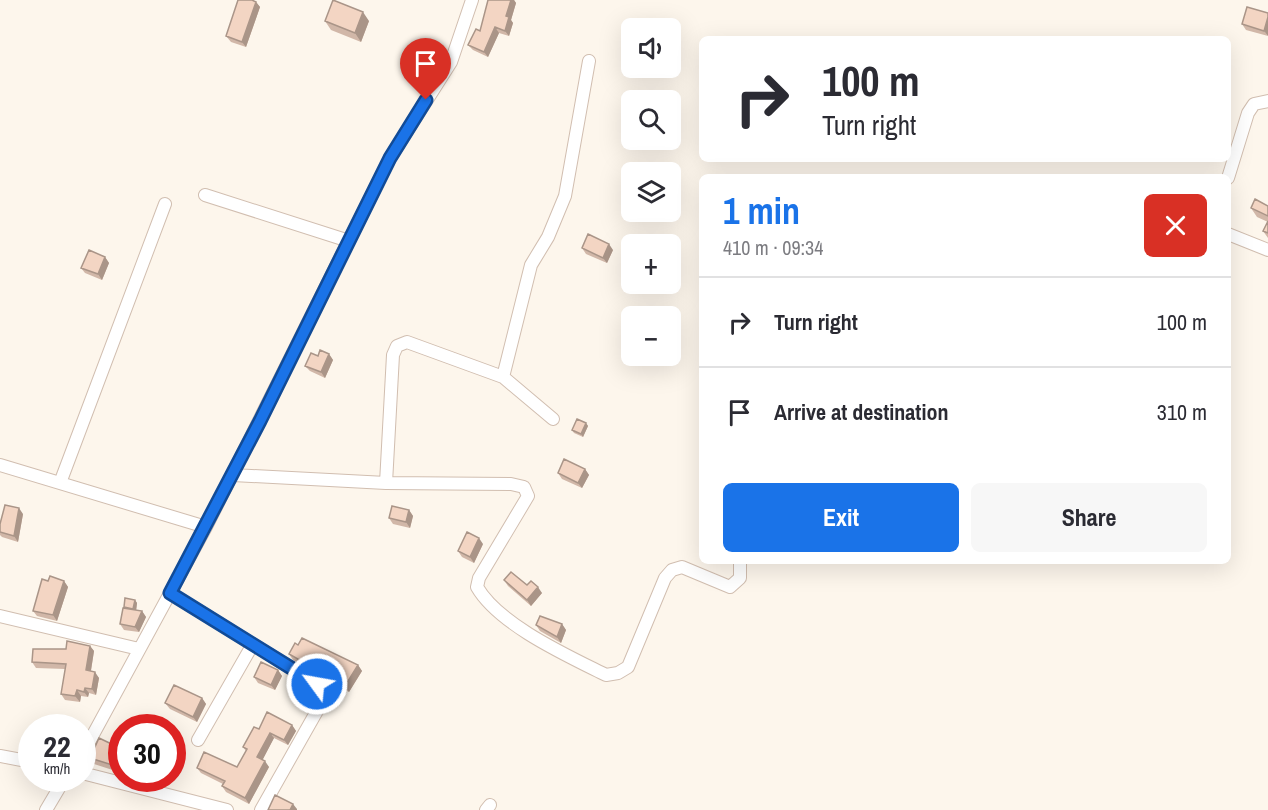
<!DOCTYPE html>
<meta charset="utf-8">
<style>
:root{--surface:#fff;--page:#f7f7f7;--text:#2b2b33;--muted:#7c7c81;--line:#e1e1e2;--accent:#1a73e8}
body{margin:0;font-family:"Archivo Narrow",sans-serif;background:var(--page);color:var(--text);height:100vh;display:flex;flex-direction:column;font-size:22px;white-space:nowrap}
*{box-sizing:border-box;margin:0}
p{font-size:20px;color:var(--muted)}
.icon{flex:none;width:33px;height:33px;fill:none;stroke:currentColor;stroke-width:2;stroke-linecap:round;stroke-linejoin:round}
.map{position:relative;flex:1;overflow:hidden}
.sheet{position:absolute;left:699px;top:174px;width:532px;height:390px;display:flex;flex-direction:column;background:var(--surface);border-radius:9px;box-shadow:0 6px 24px #0002}
.sheet>*{flex:none}
.guide{position:absolute;left:699px;top:36px;width:532px;height:126px;border-radius:9px;box-shadow:0 6px 24px #0002;background:#fff;color:var(--text);overflow:hidden}
.tools{position:absolute;left:621px;top:18px;display:grid;gap:12px}
.tools a{display:grid;place-items:center;width:60px;height:60px;border-radius:9px;background:var(--surface);box-shadow:0 6px 24px #0002;font-size:30px}
.speed{position:absolute;left:18px;top:714px;display:flex;gap:12px;font-size:30px;font-weight:700;text-align:center}
.speed>*{display:grid;place-content:center;width:78px;height:78px;border-radius:50%;background:var(--surface);box-shadow:0 6px 24px #0002;line-height:1}
.speed small{font-size:15px;font-weight:400}
.speed .limit{border:9px solid #d22;background:#fff;color:#111}
.pin{position:absolute;display:grid;place-items:center;width:51px;height:51px;color:#fff;margin:-62px -26px;border-radius:50% 50% 50% 0;rotate:-45deg;box-shadow:0 0 6px #0007}
.pin .icon{rotate:45deg}
.me{position:absolute;width:66px;margin:-33px;rotate:302deg;stroke-linejoin:round;filter:drop-shadow(0 0 4px #0008)}
.turn{display:flex;align-items:center;gap:21px;height:126px;padding:0 24px;font-size:27px}
.turn .icon{width:78px;height:78px;stroke-width:2.5}
.turn b{display:block;font-size:42px;line-height:51px}
.round{display:grid;place-items:center;flex:none;width:63px;height:63px;border-radius:9px;background:var(--page)}
.summary{display:flex;align-items:center;justify-content:space-between;height:102px;padding:0 24px}
h1{font-size:36px;font-weight:700;line-height:45px;color:var(--accent)}
.action{display:flex;gap:12px;margin-top:auto;padding:12px 24px}
.action a{flex:1;height:69px;border-radius:9px;background:var(--accent);color:#fff;font-size:24px;font-weight:700;line-height:69px;text-align:center}
.action a+a{background:var(--page);color:var(--text)}
ul{padding:0;list-style:none}
li{display:flex;align-items:center;gap:18px;height:90px;padding:0 24px;border-top:2px solid var(--line)}
li div{flex:1}
li b{display:block;font-size:22px}
li em{font-style:normal}
.map>svg:first-child{display:block}
</style>
<div class="map">
<svg width="1268" height="810" viewBox="0 0 1268 810">
<rect width="100%" height="100%" fill="#fdf6ec"/>
<g fill="none" stroke-linecap="round" stroke-linejoin="round">
<g stroke="#d1beb0" stroke-width="14">
<path id="minor" d="M1228 178 1248 113 1254 104 1268 101
M205 195 349 241
M1228 234 1268 250
M503 377 531 265 548 237 565 196 589 61
M0 465 206 527
M233 475 386 483 511 484 524 487 528 496 479 578 477 587C499 625 568 656 606 675L618 673 628 667 665 578 672 570 682 567 730 587 740 578V561
M60 483 165 204
M386 483 393 355 397 346 407 342 503 377 553 419
M170 593 317 684 322 692V702L261 810
M0 616 139 649
M198 740 253 644
M82 755 206 527 390 158 451 62 472 0
M0 756 32 762
M82 773 227 810
M46 810 65 778
M486 810 490 805"/>
</g>
<use href="#minor" stroke="#fff" stroke-width="12"/>
</g>
<path fill="#d1b7a8" d="M488 0H514L516 3 511 20 513 23 509 36 499 33 488 57 473 50 468 45 480 31Z
M256 2 260 7 246 47 231 42 226 36Z
M1247 7 1268 36 1246 30 1242 24Z
M325 21H369L361 42 331 30Z
M1268 206V238L1263 231 1268 222 1257 217 1251 208Z
M582 248 613 250 607 263 586 254Z
M105 257 109 263 102 280 85 273 81 268Z
M329 354 333 360 325 378 310 371 305 366Z
M586 423 588 426 583 437 574 433 572 430Z
M585 469 589 475 582 488 562 479 558 473Z
M409 510 413 516 410 528 393 524 389 518Z
M23 514 18 542 2 537 0 535V524Z
M483 544 474 563 462 557 458 551Z
M504 580 527 585 542 593 531 606 508 586Z
M48 581H64L68 587 57 621 37 616 33 611Z
M135 600 137 603 136 610 142 611 146 617 139 632 124 630 120 624Z
M562 624 566 630 561 643 540 631 536 625Z
M90 646 94 651 91 671 99 678 96 695 89 693 88 697 81 696 80 702 65 700 61 694 65 669 36 668 32 662 66 649Z
M289 654 358 665 362 671 349 692 293 660Z
M278 670 282 676 275 690 258 683 254 677Z
M202 698 206 704 197 722 170 709 165 703Z
M292 725 296 731 288 745 274 738 262 760 269 767 249 804 226 792 222 786 223 784 201 773 197 768 237 767 246 751 243 747 259 729Z
M122 749V773L94 764 90 758Z"/>
<path fill="#aa9588" d="M511 0H514L516 3 511 20 513 23 509 36 505 31 506 16Z
M256 2 260 7 246 47 242 42Z
M363 12 369 21 361 42 355 33Z
M1268 17V36L1264 31Z
M495 27 499 33 488 57 484 52Z
M609 244 613 250 607 263 603 258Z
M105 257 109 263 102 280 98 274Z
M329 354 333 360 325 378 321 372Z
M586 423 588 426 583 437 581 434Z
M585 469 589 475 582 488 578 483Z
M19 508 23 514 18 542 14 536Z
M409 510 413 516 410 528 406 522Z
M479 538 483 544 474 563 470 557Z
M64 581 68 587 57 621 53 615Z
M538 587 542 593 531 606 527 600Z
M135 600 137 603 136 612 133 609Z
M142 611 146 617 139 632 135 627Z
M562 624 566 630 561 643 557 637Z
M90 646 94 651 90 676 86 670Z
M358 665 362 671 349 692 345 686Z
M278 670 282 676 275 690 271 685Z
M95 672 99 678 96 695 92 689Z
M85 688 89 693 88 697 84 692Z
M77 690 81 696 80 702 75 696Z
M202 698 206 704 197 722 193 717Z
M292 725 296 731 288 745 284 740Z
M270 733 274 738 261 763 257 757Z
M265 761 269 767 249 804 245 798Z
M293 804 297 809V810H290Z"/>
<path fill="#f3d5c3" stroke="#aa9588" stroke-width="1.5" d="M238 0H252L256 2 242 42 226 36Z
M333 0 363 12 355 33 325 21Z
M488 0H511L506 16 509 17 505 31 495 27 484 52 468 45 476 29 480 31Z
M1247 7 1268 13V17L1264 31 1242 24Z
M1255 199 1268 206V216L1251 208Z
M1268 221V233L1263 231Z
M588 234 609 244 603 258 582 248Z
M89 250 105 257 98 274 81 268Z
M320 350 329 354 321 372 305 366 311 353 318 356Z
M577 419 586 423 581 434 572 430Z
M564 459 585 469 578 483 558 473Z
M5 505 19 508 14 536 0 532V524Z
M392 506 409 510 406 522 389 518Z
M467 532 479 538 470 557 458 551Z
M511 572 527 585 531 581 538 587 527 600 504 580Z
M50 576 64 581 53 615 33 611 42 579 48 581Z
M125 598 135 600 133 609 124 607Z
M123 608 142 611 135 627 120 624Z
M540 616 562 624 557 637 536 625Z
M302 638 358 665 345 686 289 654 295 643 298 645Z
M67 641 90 646 86 670 95 672 92 689 85 688 84 692 77 690 75 696 61 694 66 664 32 662 33 649H66Z
M261 662 278 670 271 685 254 677Z
M174 685 202 698 193 717 165 703Z
M267 712 292 725 284 740 270 733 257 757 265 761 245 798 222 786 225 781 197 768 204 752 237 767 247 749 243 747 254 727 259 729Z
M99 738 122 749V768L90 758Z
M275 795 293 804 290 810H268Z"/>
<g fill="none" stroke-linecap="round" stroke-linejoin="round">
<g stroke="#114b97" stroke-width="15">
<path id="route" d="M317 684 170 593 260 421 390 158 426 100"/>
</g>
<use href="#route" stroke="#1a73e8" stroke-width="10"/>
</g>
</svg>
<div class="tools">
<a><svg class="icon" aria-label="sound" viewBox="0 0 24 24"><path d="M4 9h4l5-4v14l-5-4H4zM17 9q2 3 0 6"/></svg></a>
<a><svg class="icon" aria-label="search" viewBox="0 0 24 24"><circle cx="10" cy="10" r="6"/><path d="M15 15l6 6"/></svg></a>
<a><svg class="icon" aria-label="layers" viewBox="0 0 24 24"><path d="M12 4l9 5-9 5-9-5zM3 14l9 5 9-5"/></svg></a>
<a>+</a>
<a>−</a>
</div>
<div class="speed"><div>22<small>km/h</small></div><div class="limit">30</div></div>
<div class="pin" style="left:426px;top:100px;background:#d93025"><svg class="icon" aria-label="arrive" viewBox="0 0 24 24"><path d="M6 21V4h12l-3 4 3 4H6"/></svg></div>
<svg class="me" style="left:317px;top:684px" viewBox="-20 -20 40 40"><circle r="17" fill="#1a73e8" stroke="#fff" stroke-width="3"/><path d="M0-11L8 9 0 5-8 9z" fill="#fff"/></svg>
<div class="guide">
<div class="turn"><svg class="icon" aria-label="right" viewBox="0 0 24 24"><path d="M7 20v-9h11M14 6l5 5-5 5"/></svg><div><b>100 m</b>Turn right</div></div>
</div>
<section class="sheet">
<div class="summary"><div><h1>1 min</h1><p>410 m · 09:34</p></div><a class="round" style="background:#d93025;color:#fff"><svg class="icon" aria-label="close" viewBox="0 0 24 24"><path d="M6 6l12 12M18 6L6 18"/></svg></a></div>
<ul>
<li><svg class="icon" aria-label="right" viewBox="0 0 24 24"><path d="M7 20v-9h11M14 6l5 5-5 5"/></svg><div><b>Turn right</b></div><em>100 m</em></li>
<li><svg class="icon" aria-label="arrive" viewBox="0 0 24 24"><path d="M6 21V4h12l-3 4 3 4H6"/></svg><div><b>Arrive at destination</b></div><em>310 m</em></li>
</ul>
<div class="action"><a>Exit</a><a>Share</a></div>
</section>
</div>
